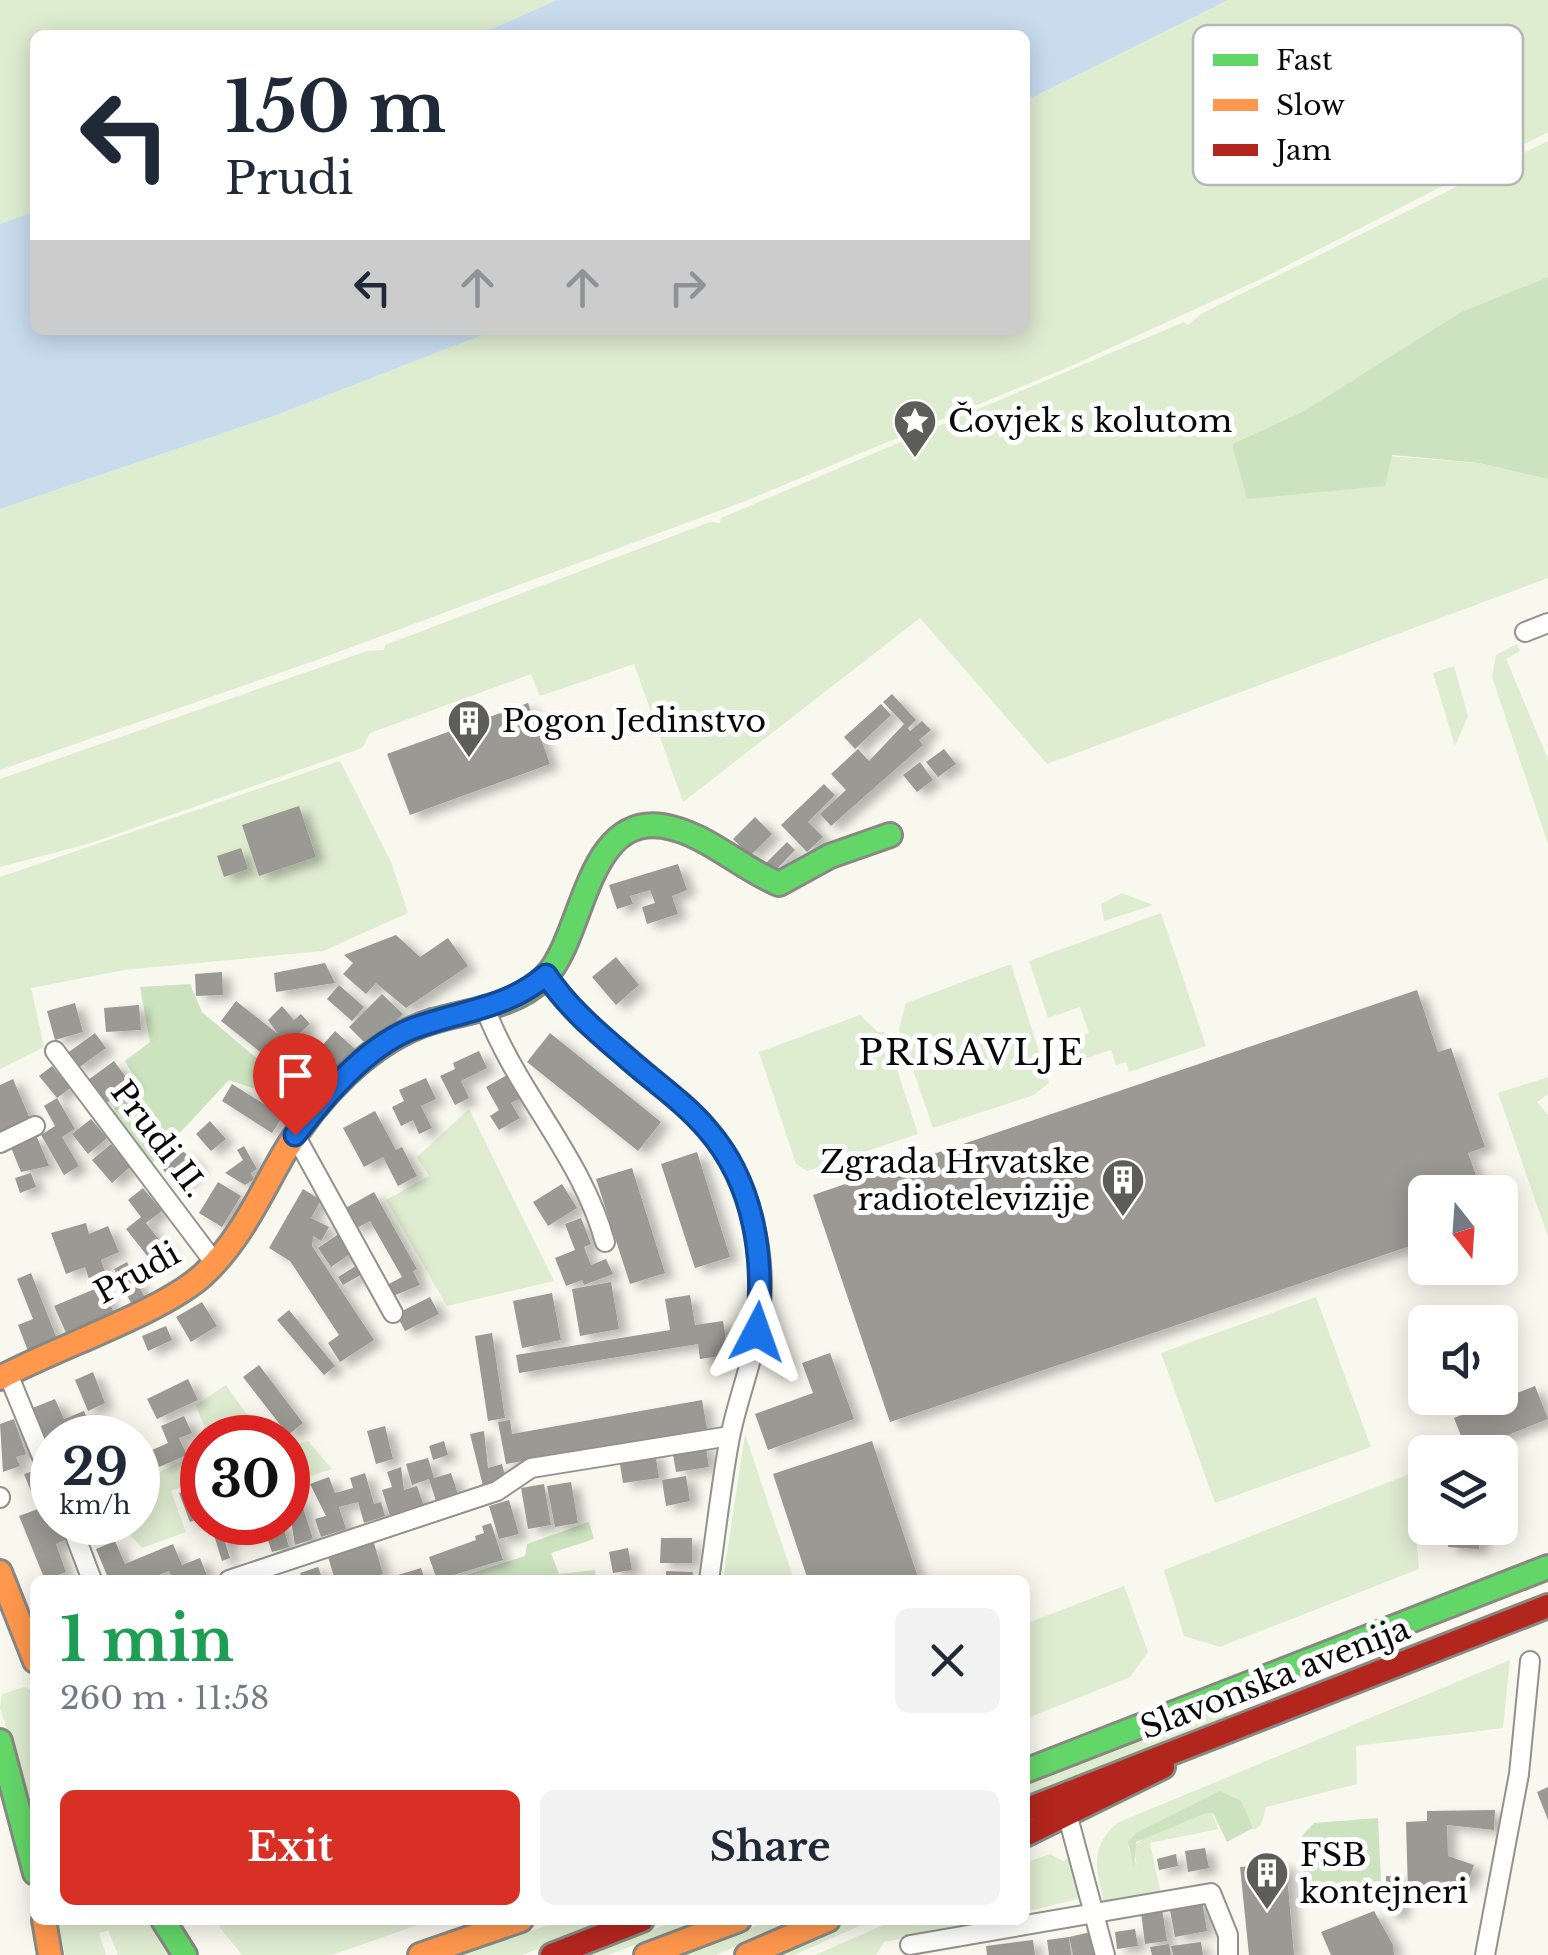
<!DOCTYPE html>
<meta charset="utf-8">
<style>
:root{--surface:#fff;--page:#f2f2f3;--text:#1f2937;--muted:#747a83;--accent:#d93025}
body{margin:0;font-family:"Libre Baskerville",serif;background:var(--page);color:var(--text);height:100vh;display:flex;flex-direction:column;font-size:38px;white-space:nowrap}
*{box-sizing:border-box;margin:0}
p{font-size:32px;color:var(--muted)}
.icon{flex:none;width:55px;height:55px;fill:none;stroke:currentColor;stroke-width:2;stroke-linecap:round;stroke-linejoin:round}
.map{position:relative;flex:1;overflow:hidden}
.sheet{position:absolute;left:30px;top:1575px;width:1000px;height:350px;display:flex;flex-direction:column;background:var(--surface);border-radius:15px;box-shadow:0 5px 25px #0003}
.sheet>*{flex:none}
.top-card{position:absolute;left:30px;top:30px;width:1000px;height:305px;border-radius:15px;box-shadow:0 5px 25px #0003;background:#fff;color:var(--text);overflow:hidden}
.needle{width:65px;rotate:163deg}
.controls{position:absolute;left:1408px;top:1175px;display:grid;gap:20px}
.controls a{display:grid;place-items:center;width:110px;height:110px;border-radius:15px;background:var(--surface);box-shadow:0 5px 25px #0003;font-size:50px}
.speed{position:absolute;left:30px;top:1415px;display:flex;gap:20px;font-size:50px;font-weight:700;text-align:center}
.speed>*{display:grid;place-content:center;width:130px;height:130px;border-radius:50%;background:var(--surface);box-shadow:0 5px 25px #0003;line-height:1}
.speed small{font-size:25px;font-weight:400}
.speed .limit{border:15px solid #d22;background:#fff;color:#111}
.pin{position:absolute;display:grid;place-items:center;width:85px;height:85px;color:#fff;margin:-102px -42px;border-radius:50% 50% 50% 0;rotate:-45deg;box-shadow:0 0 10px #0007}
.pin .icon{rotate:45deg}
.me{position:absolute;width:110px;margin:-55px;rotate:4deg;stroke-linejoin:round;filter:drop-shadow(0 0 8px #0008)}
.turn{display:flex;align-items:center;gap:35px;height:210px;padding:0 30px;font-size:45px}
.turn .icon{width:130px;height:130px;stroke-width:2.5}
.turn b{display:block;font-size:70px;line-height:85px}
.lanes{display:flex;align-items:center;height:95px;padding:0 30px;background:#0003;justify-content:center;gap:50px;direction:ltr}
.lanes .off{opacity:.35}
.round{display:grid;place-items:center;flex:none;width:105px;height:105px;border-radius:15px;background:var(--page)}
.summary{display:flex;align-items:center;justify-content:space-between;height:170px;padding:0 30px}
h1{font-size:60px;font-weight:700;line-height:75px;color:#1e9e55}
.cta{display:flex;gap:20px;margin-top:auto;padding:20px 30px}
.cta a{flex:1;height:115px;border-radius:15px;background:var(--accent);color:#fff;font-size:40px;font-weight:700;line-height:115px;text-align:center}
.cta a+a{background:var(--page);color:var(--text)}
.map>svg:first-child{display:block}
</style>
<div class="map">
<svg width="1548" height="1955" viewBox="0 0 1548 1955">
<defs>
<filter id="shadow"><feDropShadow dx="9" dy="5" stdDeviation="5" flood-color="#0004"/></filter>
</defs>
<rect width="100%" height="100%" fill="#f8f8ee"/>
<path fill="#deecd0" d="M0 0H557L478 35H35V211L0 224Z
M1228 0H1548V132L1261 279 1071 366 743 502 314 661 0 770V509L274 416 495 330H1025V101Z
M1548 141V277L1461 312 1304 411 1232 444 1479 463 1548 479V578L1047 764 920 618 683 802 634 664 540 696 531 674 370 733 362 748 91 843 0 867V779L367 651 384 650 385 645 710 522 720 523 721 518 1184 322 1188 325 1201 314Z
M1517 644 1520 651 1506 659 1548 759V844L1492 677 1496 655Z
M1454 666 1468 716 1455 746 1433 673Z
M340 761 391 862 408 913 323 951 124 970 31 988 44 1047 0 1069V877Z
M1122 893 1153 905 1104 921 1101 904Z
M1161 913 1206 1046 1129 1072 1126 1062 1116 1065 1111 1050 1064 1066 1057 1045 1089 1033 1080 1007 1048 1018 1029 961Z
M1011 964 1049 1083 1034 1095 933 1128 899 1029 906 1003Z
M860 1015 878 1032H885L918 1134 807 1171 796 1164 759 1052Z
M1548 1077V1094L1537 1102 1548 1115V1237L1498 1093Z
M469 1109 554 1281 447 1306 386 1200 429 1176 417 1157Z
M1316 1297 1371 1447 1215 1503 1161 1353Z
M226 1385 263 1437H208L196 1405Z
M745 1434 794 1580H723Z
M308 1441 332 1469 288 1483V1446Z
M202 1452V1479L171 1491 186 1532 142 1548 128 1532 94 1545 82 1523 138 1522V1462L147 1458 155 1474Z
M1425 1468V1512L1415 1522 1419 1569 1220 1647 1184 1636 1164 1570Z
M1124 1586 1148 1652 1130 1677 1025 1719V1624Z
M1510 1660 1503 1728 1356 1746 1357 1784 1266 1807 1261 1825 1254 1830 1240 1801 1138 1832 1128 1847 1137 1866 1133 1846 1149 1835 1204 1814 1212 1813 1218 1829 1150 1843 1162 1899 1104 1905C1097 1870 1088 1849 1117 1823Z
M24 1687 35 1691V1816L0 1708 2 1694Z
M1223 1708 1227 1718 1025 1795V1785Z
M1050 1854 1063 1861 1068 1858 1081 1898 1025 1912V1863Z
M58 1920H151L172 1955H118L108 1930 99 1933 106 1955H65Z
M214 1920H432L332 1955H242Z
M563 1920H611L522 1955H460Z
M678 1920H700L608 1955H587Z
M772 1920H795L716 1955H679Z
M849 1920H873L794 1955H770Z
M895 1920H991L884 1942 876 1955H815Z"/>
<path fill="#cde3bf" d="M1548 277V479L1479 463 1392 455 1385 486 1247 499 1232 444 1304 411 1461 312Z
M190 984 202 1012 275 1074 264 1092 229 1080 150 1165 111 1111 140 1087 125 1061 150 1042 140 987Z
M589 1522 594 1539 551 1553 559 1574 595 1570 596 1580H451L525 1556 527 1544Z
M1220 1791 1241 1801 1253 1828 1227 1842 1213 1813 1204 1814 1136 1842 1134 1867 1128 1842 1138 1832Z
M1378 1818 1381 1881 1305 1888 1301 1837 1314 1823Z"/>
<path fill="#c8dcee" d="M557 0H1228L1025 101V35H478Z
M35 211V330H495L274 416 0 509V224Z"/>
<path fill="#9a9994" filter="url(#shadow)" d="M892 694 916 720 908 728 910 731 922 721 931 730 919 740 923 745 831 826 820 814 846 790 831 774 858 749 869 761 904 724 883 702Z
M528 703 550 764 410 815 387 754Z
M881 704 891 715 855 749 844 737Z
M944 749 956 764 938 777 926 762Z
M920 762 933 780 917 792 903 775Z
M824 784 835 795 808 822 823 837 807 852 781 825Z
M299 806 316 857 259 876 242 825Z
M755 817 772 834 750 856 733 839Z
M787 842 795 850 773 873 765 864Z
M241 848 248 869 224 877 217 856Z
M678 864 687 890 672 896 678 914 647 924 642 907 655 903 650 890 630 896 633 904 617 909 609 885Z
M396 935 420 957 448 938 468 966 406 1008 376 983 366 994 343 974 353 963 344 955Z
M616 957 639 985 616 1005 592 977Z
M325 963 335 983 276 992 274 973Z
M222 972 223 995 196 996 195 974Z
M339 985 364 1007 352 1021 327 999Z
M1417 990 1438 1052 1451 1048 1485 1147 1468 1153 1482 1192H1425V1241L890 1422 813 1195Z
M382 994 403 1014 370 1048 349 1027Z
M236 1001 278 1034 268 1020 282 1006 294 1020 301 1014 310 1024 277 1053 269 1046 263 1054 221 1021Z
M75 1003 83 1032 55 1040 47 1011Z
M139 1005 141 1030 106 1032 104 1008Z
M335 1031 355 1049 336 1071 316 1053Z
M95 1033 106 1048 77 1069 66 1054Z
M550 1033 661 1122 638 1151 527 1062Z
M479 1051 487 1068 461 1081 469 1098 455 1105 440 1076 455 1069 453 1063Z
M293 1060 309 1074 301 1083 285 1069Z
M114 1061 132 1085 105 1104 88 1080Z
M52 1066 70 1088 57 1098 39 1076Z
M507 1075 521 1098 511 1103 520 1118 499 1130 490 1116 499 1110 486 1087Z
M426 1078 436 1099 421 1106 432 1128 419 1134 413 1120 401 1126 392 1107 404 1101 399 1090Z
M13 1079 31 1121 0 1135V1085Z
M232 1084 283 1116 272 1133 222 1101Z
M57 1098 75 1129 62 1137 79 1166 64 1175 41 1135 55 1126 44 1106Z
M375 1111 396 1150 402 1147 417 1176 398 1186 383 1157 364 1167 343 1128Z
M91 1119 107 1138 88 1154 72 1134Z
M210 1121 226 1139 211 1151 196 1134Z
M36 1135 49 1166 21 1172 10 1145Z
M111 1144 130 1167 112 1183 92 1160Z
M244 1146 257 1169 251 1173 254 1179 245 1185 225 1173 243 1160 237 1150Z
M183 1151 199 1167 180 1186 163 1170Z
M697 1152 730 1257 695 1268 661 1164Z
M632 1168 665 1273 630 1284 596 1179Z
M31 1173 36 1187 20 1193 15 1178Z
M218 1182 241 1196 222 1227 199 1213Z
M562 1184 577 1208 548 1226 533 1202Z
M143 1188 162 1211 146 1223 171 1255 156 1267 126 1229 141 1217 128 1200Z
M303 1189 321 1200 311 1218 329 1227 321 1241 313 1236 312 1246 374 1340 340 1362 328 1343 339 1335 290 1261 269 1248Z
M374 1192 417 1269 413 1271 420 1285 393 1296 387 1285 402 1277 370 1221 353 1230 342 1210Z
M581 1218 591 1244 584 1247 591 1265 606 1259 613 1274 584 1285 582 1280 566 1286 555 1258 575 1250 565 1224Z
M86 1223 89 1234 108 1226 119 1252 101 1260 105 1272 89 1279 85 1267 66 1274 51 1233Z
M340 1233 353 1252 331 1267 318 1248Z
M127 1262 145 1298 132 1305 114 1269Z
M359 1264 364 1273 343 1285 338 1277Z
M31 1273 57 1339 28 1351 18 1325 33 1319 17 1279Z
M611 1282 619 1329 580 1336 572 1289Z
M102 1286 115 1315 67 1335 54 1306Z
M552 1293 561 1340 522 1348 513 1301Z
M690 1295 695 1325 723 1321 728 1355 700 1359 698 1344 519 1373 516 1355 670 1330 665 1299Z
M430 1297 439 1314 405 1331 396 1314Z
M202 1302 217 1326 191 1342 176 1317Z
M289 1310 335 1366 324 1375 277 1320Z
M166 1326 172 1340 148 1351 142 1336Z
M492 1333 505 1418 488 1421 475 1336Z
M830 1353 854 1419 768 1450 755 1414 813 1393 802 1363Z
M259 1365 303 1423 288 1435 243 1377Z
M93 1372 105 1403 88 1411 75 1380Z
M188 1379 198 1400 157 1419 147 1399Z
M1535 1386 1548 1419 1467 1451 1454 1418Z
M55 1399 64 1419 84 1411 95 1438H52V1462L30 1409Z
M702 1400 707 1429 506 1464 498 1422 510 1420 512 1434Z
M184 1416 192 1433 179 1438 187 1455 159 1467 152 1450 168 1443 161 1426Z
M14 1419 26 1454 16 1457 20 1466 3 1472 0 1424Z
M385 1426 393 1459 376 1464 367 1431Z
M484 1431 488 1468 502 1464 506 1480 483 1486 470 1434Z
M444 1441 448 1455 433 1460 429 1446Z
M872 1441 919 1580H808L773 1474Z
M705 1442 709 1467 676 1472 672 1448Z
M655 1452 659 1478 623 1483 619 1458Z
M428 1458 434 1478 451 1473 458 1494 436 1501 429 1479 412 1485 406 1464Z
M401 1467 404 1490 417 1486 424 1506 390 1516 382 1490 392 1487 387 1472Z
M39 1469 52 1503V1522H60L67 1539 56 1544 66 1572 45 1580 19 1516 38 1509 24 1474Z
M365 1473 374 1504 381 1502 385 1516 364 1523 358 1502 339 1507 346 1529 321 1537 315 1519 326 1516 310 1484 329 1477 335 1493 353 1488 350 1478Z
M686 1476 690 1501 666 1506 662 1480Z
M571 1482 578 1523 555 1527 547 1486Z
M544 1484 551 1525 528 1529 521 1488Z
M201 1486 202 1518 190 1522 179 1493Z
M300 1498 313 1539 295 1545 288 1502Z
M509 1500 519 1534 499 1539 489 1506Z
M216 1522H251L254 1532 242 1537 239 1527 229 1530 232 1540 225 1542 230 1558 222 1561 213 1532Z
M262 1522H282L289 1547 272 1552Z
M491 1523 503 1560 437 1580 429 1557 476 1540 475 1536 484 1533 482 1526Z
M1449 1528H1480L1479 1549 1448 1547Z
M661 1538H692V1563H660Z
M115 1541 125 1564 173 1544 182 1565 200 1558 208 1578 173 1580 169 1571 146 1580H109L96 1549Z
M374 1543 383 1574 363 1580H335L328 1557Z
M628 1548 632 1570 613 1573 609 1552Z
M318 1567 323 1580H303L300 1573Z
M421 1568 425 1580H385V1579Z
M666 1571 693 1572 692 1580H666Z
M1548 1787V1820L1537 1792Z
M1495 1810 1494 1830 1447 1825 1448 1856 1474 1865 1467 1885 1435 1881 1433 1893 1408 1892 1406 1822 1427 1821V1811Z
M1205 1848 1209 1868 1188 1872 1185 1851Z
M1176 1854 1178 1866 1159 1870 1157 1859Z
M1286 1863 1294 1955H1249L1240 1867Z
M1386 1876H1401V1913L1386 1914Z
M1202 1900 1207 1931 1175 1937 1169 1905Z
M1162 1909 1167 1941 1145 1944 1141 1912Z
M1374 1911 1393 1945 1394 1955H1331L1321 1932Z
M1135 1929 1138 1946 1117 1949 1115 1932Z
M1095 1931 1100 1955H1073L1069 1937Z
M1069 1937 1071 1955H1049L1047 1940Z
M1033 1940 1035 1955H987L986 1946Z
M1201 1942 1203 1955H1173L1171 1946Z
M1169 1944 1171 1955H1152L1150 1947Z"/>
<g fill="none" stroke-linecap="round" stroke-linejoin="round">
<g stroke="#91918d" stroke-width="22">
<path id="street" d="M1525 632 1548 623
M546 975C587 1037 655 1074 705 1127 754 1179 771 1266 757 1334 750 1369 737 1402 730 1437 721 1484 716 1533 709 1580
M485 1008C516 1091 582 1157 605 1242
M55 1051 214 1262
M295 1135 393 1313
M0 1143 35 1126
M8 1374 52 1481
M0 1497V1498
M70 1522 92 1580
M229 1580 497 1491 531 1468 730 1436
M1068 1817 1105 1955
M910 1945 1211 1893 1228 1935V1955
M1485 1955 1519 1774 1530 1661"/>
</g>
<g stroke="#888883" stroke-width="28">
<path id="fast" d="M433 1021C471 1010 515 1007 545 977 584 938 585 814 663 826 706 833 740 868 779 884L830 856 890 835
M0 1741 35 1873
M1025 1771 1548 1567
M163 1920 185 1955"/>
</g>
<g stroke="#888883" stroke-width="28">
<path id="slow" d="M0 1378C55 1348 161 1313 203 1275 239 1242 259 1197 283 1155 315 1100 370 1040 433 1021
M0 1572 35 1661
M44 1920 50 1955
M420 1955 521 1920
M646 1955 739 1920
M747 1955 828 1920"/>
</g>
<g stroke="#888883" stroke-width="28">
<path id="jam" d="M1025 1810 1548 1606
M1025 1835 1163 1767
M552 1955 642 1920"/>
</g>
<use href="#street" stroke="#fefefc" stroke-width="18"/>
<use href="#fast" stroke="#63d668" stroke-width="22"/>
<use href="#slow" stroke="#ff974d" stroke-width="22"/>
<use href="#jam" stroke="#b3261e" stroke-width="22"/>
</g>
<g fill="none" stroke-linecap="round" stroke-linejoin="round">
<g stroke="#114b97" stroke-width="25">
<path id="route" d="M295 1135C324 1097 364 1049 409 1030 456 1011 506 1010 546 975 568 1008 597 1032 626 1057 653 1081 684 1102 707 1129 756 1185 765 1261 757 1332"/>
</g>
<use href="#route" stroke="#1a73e8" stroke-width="18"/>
</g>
<defs>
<g id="sight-pin" transform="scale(2.25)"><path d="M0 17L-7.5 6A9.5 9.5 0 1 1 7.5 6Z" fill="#5d5d5a" stroke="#fff"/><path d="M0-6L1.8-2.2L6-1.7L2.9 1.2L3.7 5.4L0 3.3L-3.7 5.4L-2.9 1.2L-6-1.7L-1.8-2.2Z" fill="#fff"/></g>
<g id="building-pin" transform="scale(2.25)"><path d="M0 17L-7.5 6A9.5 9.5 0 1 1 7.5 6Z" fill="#5d5d5a" stroke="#fff"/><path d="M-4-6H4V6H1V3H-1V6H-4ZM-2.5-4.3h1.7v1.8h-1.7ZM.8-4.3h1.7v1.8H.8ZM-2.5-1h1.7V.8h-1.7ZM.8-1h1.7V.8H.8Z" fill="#fff"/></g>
</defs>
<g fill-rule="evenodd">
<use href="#sight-pin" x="915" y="421"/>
<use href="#building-pin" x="469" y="721"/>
<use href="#building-pin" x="1123" y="1180"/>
<use href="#building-pin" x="1267" y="1873"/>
</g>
<g text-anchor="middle" stroke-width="10" stroke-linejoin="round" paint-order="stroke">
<g font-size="32" fill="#0a0a0a" stroke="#fff" text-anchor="start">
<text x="948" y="432">Čovjek s kolutom</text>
<text x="502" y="732">Pogon Jedinstvo</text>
<text x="1090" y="1173" text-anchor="end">Zgrada Hrvatske<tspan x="1090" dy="37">radiotelevizije</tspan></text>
<text x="1300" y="1866">FSB<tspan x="1300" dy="37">kontejneri</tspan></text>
</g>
<g font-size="32" fill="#0a0a0a" stroke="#fff">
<text transform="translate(159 1139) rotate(53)" y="11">Prudi II.</text>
<text transform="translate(137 1273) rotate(-29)" y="11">Prudi</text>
<text transform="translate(1275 1678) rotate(-21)" y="11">Slavonska avenija</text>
</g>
<g font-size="35" letter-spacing="2.5" fill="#0a0a0a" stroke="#fff">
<text x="972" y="1065">PRISAVLJE</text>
</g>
</g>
<rect x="1193" y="25" width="330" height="160" rx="15" fill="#fff" stroke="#b6b6b6" stroke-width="2.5"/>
<rect x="1213" y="54" width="45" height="12" fill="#63d668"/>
<rect x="1213" y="99" width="45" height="12" fill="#ff974d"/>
<rect x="1213" y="144" width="45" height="12" fill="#b3261e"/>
<g font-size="28" fill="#0a0a0a">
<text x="1276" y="70">Fast</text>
<text x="1276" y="115">Slow</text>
<text x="1276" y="160">Jam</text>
</g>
</svg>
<div class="controls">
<a><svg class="needle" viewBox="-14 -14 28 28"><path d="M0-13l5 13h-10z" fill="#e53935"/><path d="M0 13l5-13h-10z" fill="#747a83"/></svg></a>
<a><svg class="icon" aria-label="sound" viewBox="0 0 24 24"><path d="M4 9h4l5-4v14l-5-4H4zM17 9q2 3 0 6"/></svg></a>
<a><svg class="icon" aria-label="layers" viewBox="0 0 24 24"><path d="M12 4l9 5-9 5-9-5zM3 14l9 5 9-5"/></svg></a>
</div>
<div class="speed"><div>29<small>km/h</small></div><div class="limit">30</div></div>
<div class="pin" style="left:295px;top:1135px;background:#d93025"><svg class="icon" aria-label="arrive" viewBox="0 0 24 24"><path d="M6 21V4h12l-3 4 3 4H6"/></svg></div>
<svg class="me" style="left:757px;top:1332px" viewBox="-20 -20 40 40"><path d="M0-17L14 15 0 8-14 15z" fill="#1a73e8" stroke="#fff" stroke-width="4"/></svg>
<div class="top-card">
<div class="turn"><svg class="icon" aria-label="left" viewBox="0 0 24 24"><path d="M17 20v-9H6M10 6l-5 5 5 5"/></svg><div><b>150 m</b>Prudi</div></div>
<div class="lanes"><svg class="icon" aria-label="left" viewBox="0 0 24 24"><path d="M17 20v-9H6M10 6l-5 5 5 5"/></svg><svg class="icon off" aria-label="ahead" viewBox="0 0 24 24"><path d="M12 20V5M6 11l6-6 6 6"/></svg><svg class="icon off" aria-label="ahead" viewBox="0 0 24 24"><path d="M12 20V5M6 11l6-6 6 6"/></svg><svg class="icon off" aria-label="right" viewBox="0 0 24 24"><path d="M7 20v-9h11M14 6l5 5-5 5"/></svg></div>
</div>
<section class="sheet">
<div class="summary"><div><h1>1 min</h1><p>260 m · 11:58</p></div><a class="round"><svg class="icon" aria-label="close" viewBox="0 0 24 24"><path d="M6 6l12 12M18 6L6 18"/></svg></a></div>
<div class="cta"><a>Exit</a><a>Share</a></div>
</section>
</div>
